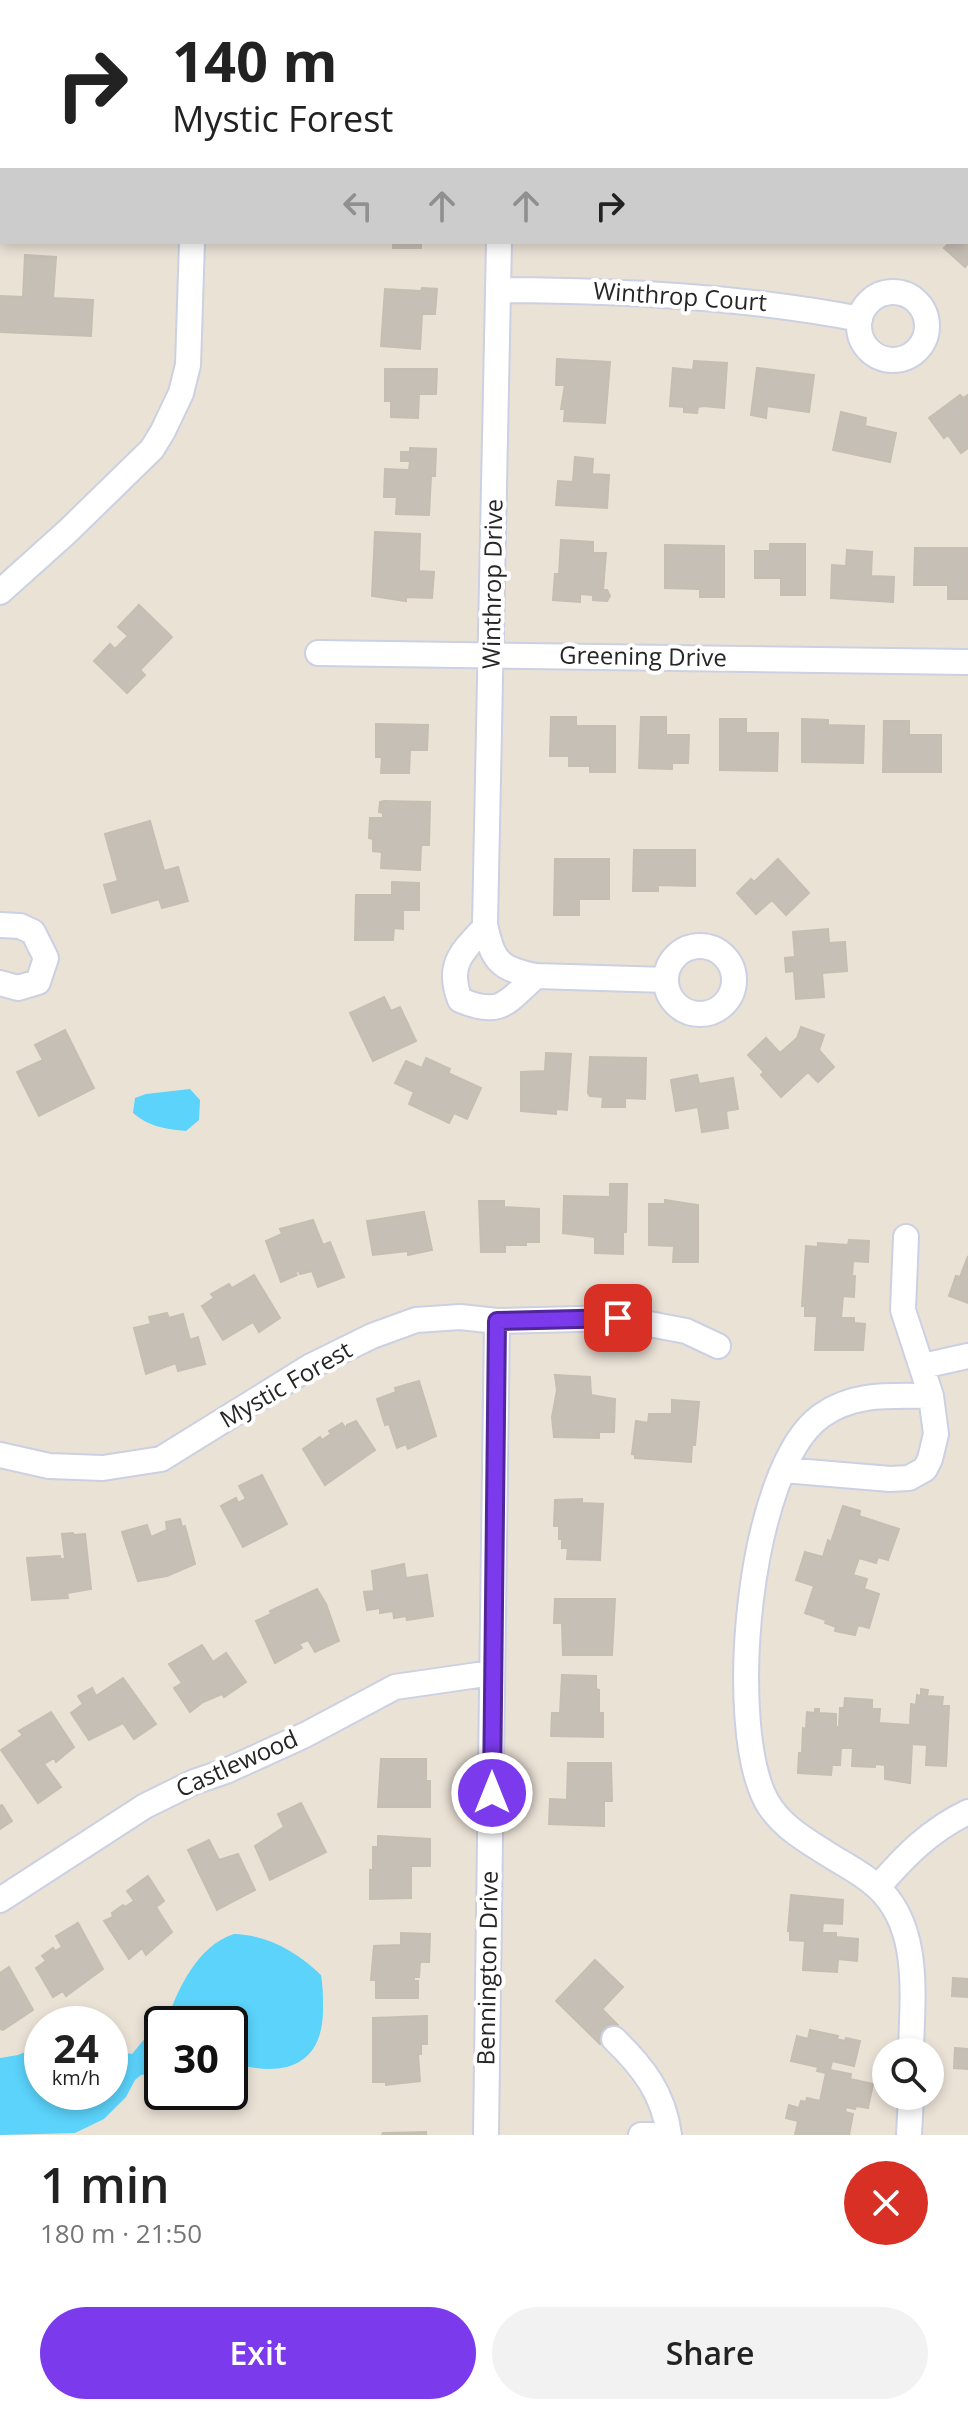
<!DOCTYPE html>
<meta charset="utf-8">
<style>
:root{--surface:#fff;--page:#f2f2f2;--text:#222;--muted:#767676;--accent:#7c3aed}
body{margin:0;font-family:"Open Sans",sans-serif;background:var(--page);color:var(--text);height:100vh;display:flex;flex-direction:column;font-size:30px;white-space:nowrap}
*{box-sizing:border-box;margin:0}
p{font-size:26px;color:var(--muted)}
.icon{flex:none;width:44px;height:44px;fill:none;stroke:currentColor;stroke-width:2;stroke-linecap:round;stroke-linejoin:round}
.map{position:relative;height:2135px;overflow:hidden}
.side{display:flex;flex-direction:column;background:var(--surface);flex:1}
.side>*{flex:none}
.top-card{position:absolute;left:0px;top:0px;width:968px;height:244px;box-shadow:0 4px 12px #0003;background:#fff;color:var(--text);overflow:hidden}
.buttons{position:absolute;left:872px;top:2038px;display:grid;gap:16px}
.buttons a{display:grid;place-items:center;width:72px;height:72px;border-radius:50%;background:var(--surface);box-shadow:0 4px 12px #0003;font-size:40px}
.speed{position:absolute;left:24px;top:2006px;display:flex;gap:16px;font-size:40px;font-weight:700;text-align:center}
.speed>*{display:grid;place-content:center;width:104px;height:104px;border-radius:50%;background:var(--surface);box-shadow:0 4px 12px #0003;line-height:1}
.speed small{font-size:20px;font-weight:400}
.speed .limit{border:4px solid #111;border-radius:12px;background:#fff;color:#111}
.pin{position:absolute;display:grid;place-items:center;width:68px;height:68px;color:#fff;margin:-34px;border-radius:16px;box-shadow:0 4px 12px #0006}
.me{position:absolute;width:88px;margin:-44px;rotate:0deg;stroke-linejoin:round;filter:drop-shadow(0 0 6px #0008)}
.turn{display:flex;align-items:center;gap:28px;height:168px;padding:0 40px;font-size:36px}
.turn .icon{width:104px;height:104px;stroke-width:2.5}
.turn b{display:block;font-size:56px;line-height:68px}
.lanes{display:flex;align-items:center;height:76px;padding:0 40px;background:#0003;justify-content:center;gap:40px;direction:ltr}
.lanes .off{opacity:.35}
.round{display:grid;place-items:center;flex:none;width:84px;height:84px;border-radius:42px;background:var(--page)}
.head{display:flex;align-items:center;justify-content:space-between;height:136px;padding:0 40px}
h1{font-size:48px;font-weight:600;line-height:60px}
.button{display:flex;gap:16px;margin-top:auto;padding:16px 40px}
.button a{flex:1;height:92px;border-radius:48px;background:var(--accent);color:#fff;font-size:32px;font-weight:600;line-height:92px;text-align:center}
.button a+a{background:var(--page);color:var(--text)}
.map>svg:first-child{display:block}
</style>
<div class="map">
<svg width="968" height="2135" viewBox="0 0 968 2135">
<rect width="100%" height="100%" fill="#ebe2d6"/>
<path fill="#5bd3fb" d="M190 1089 200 1100 199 1120 186 1131C165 1129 150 1127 133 1113L135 1098 146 1094Z
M234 1934C268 1935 297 1952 321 1975 323 1986 323 1997 323 2007 324 2069 280 2078 230 2062V2024H166C176 1991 198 1945 234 1934Z
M162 2029V2072L141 2075 135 2080 126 2097 104 2119 75 2133 0 2135V2058L18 2055 42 2045V2092H110V2042L126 2053 132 2054 146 2037Z"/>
<path fill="#c6bfb6" stroke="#c6beb0" stroke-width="2" d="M367 0H423V2H367Z
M966 207 968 263 965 267 944 248 950 242H966Z
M393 242H421V248H393Z
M25 255 56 257 53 298 93 300 91 336 0 332V296L23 297Z
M422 288 437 289 435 314H422L420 349 381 346 385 289 421 291Z
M557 359 610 362 605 423 564 421 565 409H561L565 385H556Z
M694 361 727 363 724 408 703 406 698 407 697 413 684 412V407L670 406 673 368 693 370Z
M757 368 814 375 809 412 767 406 766 418 751 415Z
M385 369H437L436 394H419L418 418 391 417V401H385Z
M960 395 963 398 968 395V448L961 453 948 435 944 438 929 418Z
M841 412 866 418 865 426 896 433 890 462 833 450Z
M410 448 436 449 435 476H431L429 515 396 514 397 497H384L385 469 409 470 410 461H401V452H410Z
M575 457 593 459 592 474 609 475 607 508 556 505 558 481 573 482Z
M375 532 420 534 419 571 434 572 432 598 406 597V601L372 596Z
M561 540 593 542V553H606L603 590H607L610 596 607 601 593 600V595L580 594V602L553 600 555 574H559Z
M770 544H805V595H781V578H755V551H770Z
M665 545 724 546V597H700V589L665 588Z
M915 548H968V599H948V585H914Z
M847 550 872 552 871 576 894 577 893 602 831 598 832 565 846 566Z
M139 605 172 637 140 670 145 675 127 693 94 661 110 644 115 649 128 636 118 627Z
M551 717H576V726H615V772H590V766H569V756H550Z
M641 717H666V735H689L688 763H672V769L639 768Z
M720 719H746V733H778L777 771 720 770Z
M802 719 828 720V725L864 726 863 763 802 762Z
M884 721H909V735H941V772H883Z
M376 724 428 725 427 750H410L409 773H381L382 757H376Z
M384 801 430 802 429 845H421L420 870 381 868 382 852 373 851V839L369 838 370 818H383V813L379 812 380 802Z
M150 821 164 871 178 867 188 901 162 908 159 899 112 913 104 885 118 881 105 834Z
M634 850H695V886L658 885V891H633Z
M555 859H609V899H579V915H554Z
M778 859 809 893 786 915 772 900 756 914 737 893 751 879 754 882Z
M392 882 419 883V910H403V929L394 928 393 940H355L356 895H392Z
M828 929 829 943 845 942 847 971 822 973 824 997 796 999 794 971 786 972 785 958 795 957 793 932Z
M384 997 391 1011 400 1007 416 1041 373 1061 350 1013Z
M801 1027 824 1035 819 1050 834 1067 818 1082 808 1072 781 1097 761 1075 764 1072 748 1055 766 1038 780 1053 797 1038Z
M65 1030 94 1088 39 1116 17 1072 43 1060 35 1045Z
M546 1053 571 1054 567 1110 556 1109V1114L521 1111V1072L545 1071Z
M590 1057 646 1058 645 1099 625 1098V1107H602L603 1097 590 1096 588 1093Z
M426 1058 450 1069 448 1073 481 1088 467 1119 454 1113 449 1123 409 1104 414 1092 395 1083 406 1061 422 1068Z
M697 1075 699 1084 733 1078 738 1109 726 1111 728 1128 702 1132 698 1107 676 1111 671 1080Z
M610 1184H627L626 1232H623V1254L595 1253V1237L563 1233 564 1196 610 1197Z
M665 1200 698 1205V1262H673L674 1246 649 1245V1204H665Z
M479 1201H504V1207L539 1209V1242H526V1245H505V1252H481Z
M424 1212 432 1250 408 1255V1251L373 1255 367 1221Z
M313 1220 323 1245 330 1242 344 1277 318 1287 312 1271 300 1274 299 1271 295 1272 297 1275 281 1282 266 1241 282 1234 280 1229Z
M849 1240 869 1241 868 1262 853 1261 852 1276H855L854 1297 843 1296 841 1318H854V1323L865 1324 863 1350H815L817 1316H805V1306H802L806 1246 818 1247V1243L848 1245Z
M968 1256V1303L949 1296 956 1276 960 1277Z
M254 1275 280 1318 259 1332 253 1322 223 1340 202 1306 214 1298 211 1294 229 1284 232 1288Z
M167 1313 169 1318 183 1314 190 1340 198 1337 205 1364 178 1371 176 1363 146 1374 134 1328 151 1324 149 1317Z
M555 1375 590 1377 591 1395 615 1399 614 1432H599V1438L554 1437 552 1417 557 1390Z
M419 1381 436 1436 408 1449 406 1444 397 1448 389 1424 385 1425 377 1399 396 1392 395 1388Z
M672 1400 699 1402 695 1445H692L691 1462 635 1458V1455L632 1454 636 1421 648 1423 649 1414H672Z
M356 1421 375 1450 325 1485 303 1449 320 1437 322 1440 331 1434 329 1431 342 1423 346 1429 347 1425Z
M262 1475 287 1524 243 1547 221 1506 236 1498 238 1503 246 1499 239 1486Z
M582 1499V1503L603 1504 600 1560 567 1559 568 1548H562V1539H559V1526H554L555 1500Z
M843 1506 860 1511 859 1516 899 1529 888 1560 878 1557 876 1563 859 1558 853 1575 867 1579 864 1589 879 1594 869 1628 858 1625 855 1635 835 1631 836 1627 825 1623 826 1620 805 1613 814 1586 796 1580 805 1552 823 1557 828 1540 831 1542Z
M180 1519 182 1527 185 1526 195 1564 167 1576 138 1581 122 1532 147 1525 151 1537 167 1530 166 1522Z
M73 1533 74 1535 85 1534 91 1589 67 1593 68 1598 32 1600 27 1558 60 1556V1559H65L62 1534Z
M404 1564 406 1578 427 1575 433 1616 407 1620 406 1616 394 1618 393 1611 380 1613V1608L367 1610 364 1592 374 1591 372 1571Z
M317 1589 326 1604 339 1641 315 1652 308 1640 299 1644 302 1648 275 1663 256 1621 271 1614 270 1611Z
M555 1599H615L612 1655H563L562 1623H554Z
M202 1645 213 1662 226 1653 246 1682 224 1697 222 1694 203 1702 190 1712 174 1688 182 1683 169 1664Z
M562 1675 596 1676V1689L599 1690V1713H603V1737L551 1736 552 1713H560Z
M123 1678 156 1724 134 1739 123 1723 89 1740 71 1713 83 1704 78 1696 92 1688 96 1696Z
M921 1689 928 1690 927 1696 943 1697 942 1706H949L946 1766 926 1765 927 1745 912 1744 910 1783 885 1779V1765L875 1764V1767L852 1766 853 1748H841L840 1765H832L831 1775 798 1773 799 1753H802L803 1728 806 1729 807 1712 815 1713V1709H819V1713L836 1714V1727H839L840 1708H844L845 1698 872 1700V1709H880L879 1723 910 1725 911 1704 916 1705 917 1695 921 1696Z
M51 1712 74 1747 56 1762 54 1758 44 1764 61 1787 38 1803 1 1750 23 1735 19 1731Z
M381 1759H426V1781H430V1807H378Z
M568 1763H611L612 1801H604V1826L549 1824 550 1799 571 1800 567 1798Z
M301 1803 326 1852 270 1880 255 1846 284 1827 278 1814Z
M2 1805 12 1821 0 1829V1806Z
M378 1836 430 1839V1866H411V1898L370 1899V1870H373V1847H378Z
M209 1840 219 1860 238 1854 255 1890 217 1910 188 1850Z
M148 1876 164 1901 156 1907 172 1932 146 1955 142 1948 129 1959 104 1921 113 1917 112 1913 123 1905 125 1907 134 1901 127 1891Z
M791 1895 843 1900 842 1924 823 1923 822 1933H836V1937L858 1939 857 1961 838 1959 837 1972 803 1970 805 1941 790 1940V1931H788Z
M78 1923 103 1969 66 1996 63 1991 53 1997 36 1968 46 1961 42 1956 53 1948 55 1951 62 1947 56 1936Z
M401 1933 430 1934 429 1962H420L419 1977H414V1981H418V1998H376V1980H371L374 1946 401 1945Z
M595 1960 623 1987 602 2009 618 2025 600 2044 556 2001Z
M9 1967 33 2010 3 2030 0 2029V1973Z
M953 1978 968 1979V1997L952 1996Z
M427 2016V2044H421V2054H418L420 2081 386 2085V2082H373V2018Z
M810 2030 838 2036 837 2039 845 2041 846 2038 860 2041 854 2066 832 2061 830 2070 851 2074 850 2079 873 2084 868 2108 856 2106 855 2109 846 2107 845 2112 853 2114 849 2135H795L798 2121 786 2118 789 2105 799 2108 801 2101 806 2102 807 2098 820 2101 826 2073 817 2071 818 2067 791 2061 797 2036 808 2039Z
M955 2048 968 2049V2069L954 2068Z
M426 2132V2135H382L383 2133Z"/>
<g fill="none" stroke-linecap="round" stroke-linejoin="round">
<g stroke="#cbd0e2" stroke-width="28">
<path id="minor" d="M198 2V0
M500 2V0
M499 242 485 924C492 960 499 969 536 976L666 980
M499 290C621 291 741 296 860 319
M859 326a34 34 0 1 1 68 0a34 34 0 1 1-68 0Z
M0 592 68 531 152 449 163 431 181 393 188 365 192 242
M318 653 968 662
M0 925 20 926 33 932 46 958 38 982 18 988 0 983
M485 927C463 951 446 964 460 1000 501 1017 506 1003 536 976
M666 980a34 34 0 1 1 68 0a34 34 0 1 1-68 0Z
M923 1366 968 1356
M0 1455 49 1466 103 1468 161 1459 311 1366 372 1336 416 1320 460 1317 497 1321 618 1318 686 1331 718 1346
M783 1470 890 1479 909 1478 925 1469 930 1459 936 1434 931 1396 903 1310 906 1237
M878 1887C905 1856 930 1830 968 1812
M0 1900 145 1806 194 1782 226 1771 305 1735 395 1687 492 1673
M614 2039C643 2067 664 2094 669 2135
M911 2052C912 1998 922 1926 876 1886 861 1872 843 1864 826 1853 804 1839 780 1825 767 1802 725 1727 748 1468 821 1416 854 1392 892 1396 931 1396
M486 2135 497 1321
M641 2135H651
M909 2135 911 2096"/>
</g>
<use href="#minor" stroke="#fff" stroke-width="24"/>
</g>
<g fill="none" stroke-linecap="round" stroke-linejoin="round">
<g stroke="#51269a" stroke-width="20">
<path id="route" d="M492 1793 497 1321 618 1318"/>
</g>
<use href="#route" stroke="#7c3aed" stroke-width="14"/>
</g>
<g text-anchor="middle" stroke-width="8" stroke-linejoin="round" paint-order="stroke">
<g font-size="24" fill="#262626" stroke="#fff">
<text transform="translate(680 297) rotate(4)" y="8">Winthrop Court</text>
<text transform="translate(493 584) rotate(-89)" y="8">Winthrop Drive</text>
<text transform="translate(643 657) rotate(1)" y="8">Greening Drive</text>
<text transform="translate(286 1385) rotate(-30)" y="8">Mystic Forest</text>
<text transform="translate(237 1764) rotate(-24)" y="8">Castlewood</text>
<text transform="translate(488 1968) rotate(-89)" y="8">Bennington Drive</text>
</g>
</g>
</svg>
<div class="buttons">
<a><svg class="icon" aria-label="search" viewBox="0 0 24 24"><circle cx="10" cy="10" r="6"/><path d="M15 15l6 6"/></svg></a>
</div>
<div class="speed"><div>24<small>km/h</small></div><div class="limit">30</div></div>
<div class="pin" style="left:618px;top:1318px;background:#d93025"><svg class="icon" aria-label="arrive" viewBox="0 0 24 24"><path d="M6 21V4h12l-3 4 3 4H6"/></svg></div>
<svg class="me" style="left:492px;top:1793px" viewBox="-20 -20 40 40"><circle r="17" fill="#7c3aed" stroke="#fff" stroke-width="3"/><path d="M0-11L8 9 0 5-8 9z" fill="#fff"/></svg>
<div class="top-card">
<div class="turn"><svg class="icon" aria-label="right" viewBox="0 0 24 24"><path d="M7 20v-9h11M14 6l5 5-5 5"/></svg><div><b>140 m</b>Mystic Forest</div></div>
<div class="lanes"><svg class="icon off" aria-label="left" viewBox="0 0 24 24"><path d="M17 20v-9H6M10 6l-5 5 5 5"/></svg><svg class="icon off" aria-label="ahead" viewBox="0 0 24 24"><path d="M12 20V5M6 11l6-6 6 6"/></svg><svg class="icon off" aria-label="ahead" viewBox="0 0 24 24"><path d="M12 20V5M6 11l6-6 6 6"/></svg><svg class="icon" aria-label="right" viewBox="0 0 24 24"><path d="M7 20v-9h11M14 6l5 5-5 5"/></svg></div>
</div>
</div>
<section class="side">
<div class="head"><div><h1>1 min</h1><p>180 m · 21:50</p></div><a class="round" style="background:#d93025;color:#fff"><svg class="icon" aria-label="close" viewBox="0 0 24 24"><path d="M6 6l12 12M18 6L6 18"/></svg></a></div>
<div class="button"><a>Exit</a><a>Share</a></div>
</section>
